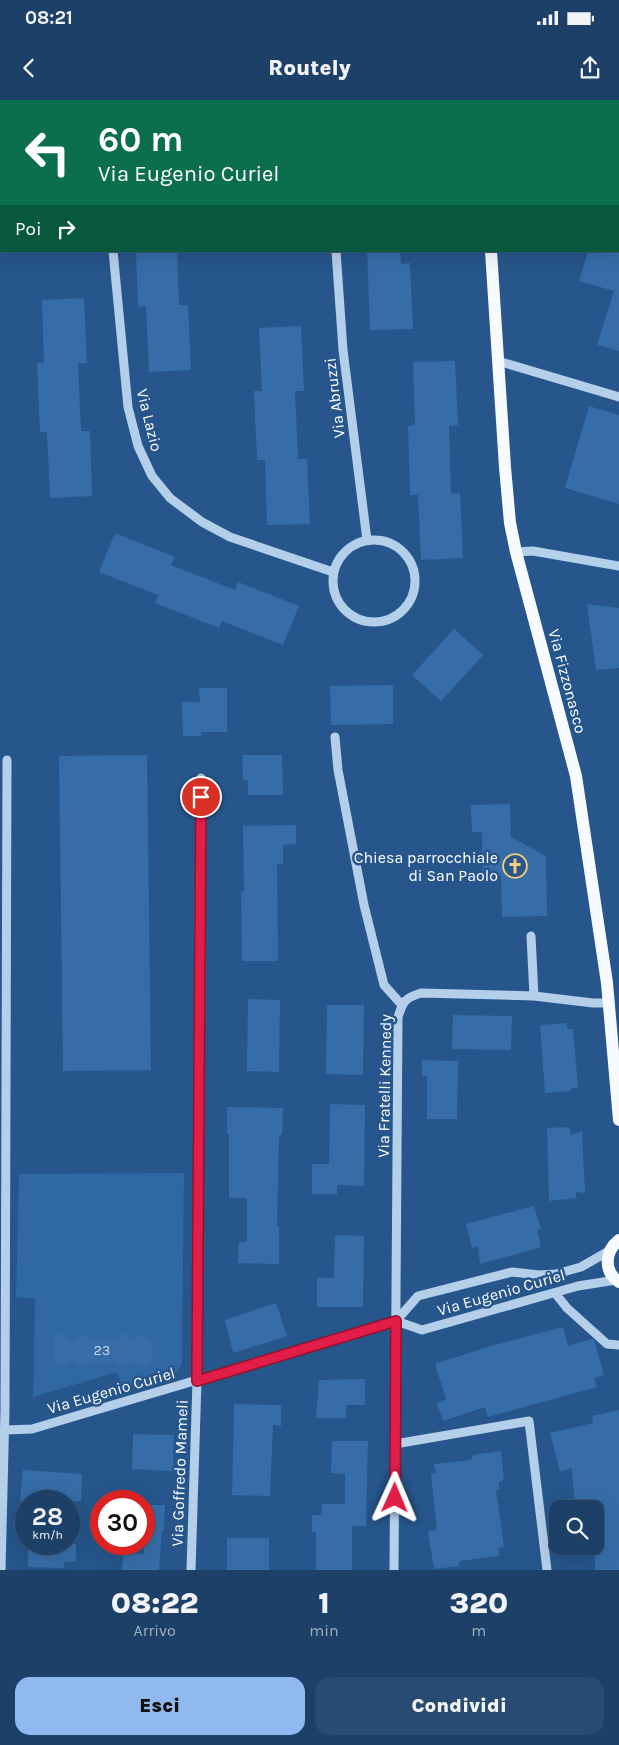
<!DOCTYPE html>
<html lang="it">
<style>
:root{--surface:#1c4068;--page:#294b71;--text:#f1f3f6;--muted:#a0afc0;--line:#3a597c;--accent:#90b9f0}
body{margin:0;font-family:Karla,sans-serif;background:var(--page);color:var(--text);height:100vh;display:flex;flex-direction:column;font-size:19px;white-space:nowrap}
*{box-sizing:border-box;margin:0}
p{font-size:16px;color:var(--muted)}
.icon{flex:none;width:28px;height:28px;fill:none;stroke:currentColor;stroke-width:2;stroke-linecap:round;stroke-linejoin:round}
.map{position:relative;height:1470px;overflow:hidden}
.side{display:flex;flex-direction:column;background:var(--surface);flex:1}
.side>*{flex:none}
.guide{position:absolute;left:0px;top:0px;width:620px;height:152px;box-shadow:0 5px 20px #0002,0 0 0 1px var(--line);background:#0b6e4f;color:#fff;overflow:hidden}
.fabs{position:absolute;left:549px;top:1400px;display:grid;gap:10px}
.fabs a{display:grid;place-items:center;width:55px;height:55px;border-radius:10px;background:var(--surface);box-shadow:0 5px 20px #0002,0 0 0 1px var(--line);font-size:25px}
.speed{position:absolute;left:15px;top:1390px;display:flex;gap:10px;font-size:25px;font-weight:700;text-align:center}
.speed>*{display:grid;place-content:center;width:65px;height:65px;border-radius:50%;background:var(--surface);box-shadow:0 5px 20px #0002,0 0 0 1px var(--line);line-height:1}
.speed small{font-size:12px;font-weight:400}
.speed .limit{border:8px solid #d22;background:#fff;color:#111}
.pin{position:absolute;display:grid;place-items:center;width:42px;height:42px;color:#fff;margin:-21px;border:2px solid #fff;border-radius:50%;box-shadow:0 1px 5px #0007}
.me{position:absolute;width:55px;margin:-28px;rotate:1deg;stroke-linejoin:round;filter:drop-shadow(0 0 4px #0008)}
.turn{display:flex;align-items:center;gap:18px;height:105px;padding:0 15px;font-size:22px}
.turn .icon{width:65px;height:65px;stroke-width:2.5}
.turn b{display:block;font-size:35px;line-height:42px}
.then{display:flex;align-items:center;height:48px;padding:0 15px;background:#0003;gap:10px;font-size:19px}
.eta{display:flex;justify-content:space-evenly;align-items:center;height:85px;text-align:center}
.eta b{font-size:30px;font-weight:800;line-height:35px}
.action{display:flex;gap:10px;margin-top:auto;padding:10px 15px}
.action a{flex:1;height:58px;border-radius:15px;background:var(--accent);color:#111;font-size:20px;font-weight:800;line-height:58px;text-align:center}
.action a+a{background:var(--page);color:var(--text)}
.status{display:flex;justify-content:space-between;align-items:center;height:35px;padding:0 25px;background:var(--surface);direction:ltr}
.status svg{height:14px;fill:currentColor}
header{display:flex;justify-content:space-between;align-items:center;height:65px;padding:0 15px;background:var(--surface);font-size:22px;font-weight:800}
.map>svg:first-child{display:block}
</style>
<div class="status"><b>08:21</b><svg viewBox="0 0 49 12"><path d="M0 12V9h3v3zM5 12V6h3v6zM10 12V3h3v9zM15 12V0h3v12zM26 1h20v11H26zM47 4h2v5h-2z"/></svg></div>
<header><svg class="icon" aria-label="back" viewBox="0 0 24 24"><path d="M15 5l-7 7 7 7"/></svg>Routely<svg class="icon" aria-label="share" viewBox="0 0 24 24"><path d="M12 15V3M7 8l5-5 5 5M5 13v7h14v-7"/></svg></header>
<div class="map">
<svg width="619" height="1470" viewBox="0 0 619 1470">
<rect width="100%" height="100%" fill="#26568b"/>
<path fill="#3068a3" d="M184 1073 182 1264 176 1273 124 1289 117 1272 33 1297 35 1199 16 1197 19 1074Z"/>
<path fill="#366da8" d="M136 151H177L179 205H188L191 270 149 272 146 206 138 207Z
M367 151H400L401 164 410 163 413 229 370 230Z
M588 151H619V251L597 245 614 191 579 181Z
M84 198 87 263H78L81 331H90L92 396 50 398 47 332H40L37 263H44L42 200Z
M301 226 304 291H295L298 359H307L310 424 267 425 265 360H257L254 291H262L259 228Z
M455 261 458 325 449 326 451 394 460 393 463 458 421 460 418 395H410L408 326 415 325 413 262Z
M589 306 619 315V404L565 388Z
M115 433 175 457 171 465 235 490 238 482 299 506 283 545 222 521 219 528 155 503 158 495 99 472Z
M587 504 619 508V568L596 570Z
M454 529 483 555 441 601 412 575Z
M393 585V624L331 625 330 586Z
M199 588H227V632H201V636H183L182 602H200Z
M147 655 151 970 63 971 59 656Z
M242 655H282L283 695H248V680H243Z
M510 704 511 737 546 756 547 816 502 817 501 776 483 777 482 732H472L471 705Z
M296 725V744L283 745V764H277L278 861H242L241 791H244L243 726Z
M248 899 280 900 279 972 247 971Z
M327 905H364L363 975 326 974Z
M453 915 512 916 511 950 452 949Z
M567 923V929H573L578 987 571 988V991L545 993 540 925Z
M422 960 458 961 457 1019H427V976H422Z
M330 1004 365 1005 364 1086 337 1085V1094H312V1064H329Z
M227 1007 283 1008 282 1035H279L277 1126H279V1164L238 1163 239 1142H247V1098H229V1034H227Z
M569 1027 571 1035 582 1031 585 1093 576 1092V1098L549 1101 547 1028Z
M534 1106 541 1129 537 1130 541 1147 480 1164 478 1146 472 1148 466 1124Z
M335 1135 364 1136 363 1207H317V1178H334Z
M276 1203 287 1236 233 1253 225 1220Z
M563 1227 568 1246 592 1239 594 1240 604 1275 594 1278 597 1287 488 1317 485 1307 443 1321 437 1303 446 1299 435 1264 484 1248Z
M123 1232 132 1239 139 1234 151 1239 152 1262 141 1268 132 1261 124 1268 113 1261 102 1263 91 1261 81 1267 72 1260 62 1267 53 1261V1237L61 1233 72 1240 81 1233 91 1239 103 1238 113 1239Z
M365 1279V1305H346V1318H316L319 1280Z
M234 1304 281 1305V1326L273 1325 270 1396 232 1395Z
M619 1310V1470H595V1409H575L572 1368 560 1371 550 1333 593 1323 592 1316Z
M133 1334 174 1335 173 1371 132 1369Z
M332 1341H368L366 1426H352V1470H316V1432H312V1415H321L322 1404H345V1374L331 1373Z
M501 1351 504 1380 499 1382V1389L496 1390 504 1447 498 1448 499 1456 459 1461V1466L434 1469 428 1431 437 1430 431 1374 436 1373 434 1364 471 1360 473 1355Z
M23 1370 82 1374 81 1401H20Z
M144 1405H165L164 1430H162L159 1470H122L123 1453 144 1454Z
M227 1438H269V1470H227Z
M28 1444H76V1461L64 1462V1468L28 1467Z"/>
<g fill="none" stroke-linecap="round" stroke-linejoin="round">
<path stroke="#b4cfea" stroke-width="9" d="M173 0V1
M113 151 128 307 138 346 152 376 170 398 202 422 230 437 333 472
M336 151 343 250 367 440
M498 261 619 297
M333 481a41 41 0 1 1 82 0a41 41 0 1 1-82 0Z
M516 452 533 451 619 466
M335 637 338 670 364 805 384 885 402 905
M531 836 534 896
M609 1151 581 1167 556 1174 539 1175 512 1172 418 1196 396 1221 422 1230 578 1186 616 1180
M555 1193 567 1208 607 1244 619 1245
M5 1330 32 1329 396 1221
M395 1344 529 1321 547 1470
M1 1470 5 1309 7 660
M191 1470 197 1281 201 678
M394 1470 398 917C403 901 405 898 421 893L534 896 593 903H610"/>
<path stroke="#f8fbfe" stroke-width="12" d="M481 0V1
M491 151 505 367 510 423 516 452 576 676 607 883 619 1020
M619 1140C605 1151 603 1171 619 1182"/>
</g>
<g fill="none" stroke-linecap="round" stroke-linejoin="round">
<g stroke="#92132f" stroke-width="12">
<path id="route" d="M201 697 197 1281 396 1221 395 1398"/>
</g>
<use href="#route" stroke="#e11d48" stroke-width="9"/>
</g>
<defs>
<g id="church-ring" transform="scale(1.25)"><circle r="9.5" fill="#26568b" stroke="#f3cb79" stroke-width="1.5"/><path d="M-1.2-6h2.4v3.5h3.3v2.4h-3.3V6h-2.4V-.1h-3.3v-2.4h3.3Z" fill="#f3cb79"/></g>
</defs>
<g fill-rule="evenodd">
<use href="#church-ring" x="515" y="766"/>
</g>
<g text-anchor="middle" stroke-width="5" stroke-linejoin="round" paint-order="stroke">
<g font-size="14" fill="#cddae9">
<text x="102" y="1255">23</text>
</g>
<g font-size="16" fill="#fff" stroke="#26568b">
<text transform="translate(334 298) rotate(-97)" y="6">Via Abruzzi</text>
<text transform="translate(150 320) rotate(76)" y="6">Via Lazio</text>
<text transform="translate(568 581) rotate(75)" y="6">Via Fizzonasco</text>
<text transform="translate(384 986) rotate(-89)" y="6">Via Fratelli Kennedy</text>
<text transform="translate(501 1192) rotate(-16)" y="6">Via Eugenio Curiel</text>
<text transform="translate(111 1290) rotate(-16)" y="6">Via Eugenio Curiel</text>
<text transform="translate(179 1373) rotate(-88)" y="6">Via Goffredo Mameli</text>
</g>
<g font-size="16" fill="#fff" stroke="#26568b" text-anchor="end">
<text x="498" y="763">Chiesa parrocchiale<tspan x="498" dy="18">di San Paolo</tspan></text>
</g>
</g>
</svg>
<div class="fabs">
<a><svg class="icon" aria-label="search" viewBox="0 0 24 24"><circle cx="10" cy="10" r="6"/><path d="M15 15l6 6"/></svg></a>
</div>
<div class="speed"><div>28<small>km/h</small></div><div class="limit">30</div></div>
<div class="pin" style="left:201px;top:697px;background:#d93025"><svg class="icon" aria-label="arrive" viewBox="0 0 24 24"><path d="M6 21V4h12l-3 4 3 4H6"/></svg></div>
<svg class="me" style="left:395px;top:1398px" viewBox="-20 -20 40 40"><path d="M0-17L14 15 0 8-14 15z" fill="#e11d48" stroke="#fff" stroke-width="4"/></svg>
<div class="guide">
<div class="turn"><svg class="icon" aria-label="left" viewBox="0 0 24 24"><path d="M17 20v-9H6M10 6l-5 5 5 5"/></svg><div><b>60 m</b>Via Eugenio Curiel</div></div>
<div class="then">Poi<svg class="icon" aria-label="right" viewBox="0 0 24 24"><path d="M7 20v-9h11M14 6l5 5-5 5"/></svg></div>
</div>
</div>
<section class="side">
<div class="eta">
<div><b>08:22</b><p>Arrivo</p></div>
<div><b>1</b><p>min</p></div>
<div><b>320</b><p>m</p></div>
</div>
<div class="action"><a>Esci</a><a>Condividi</a></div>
</section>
